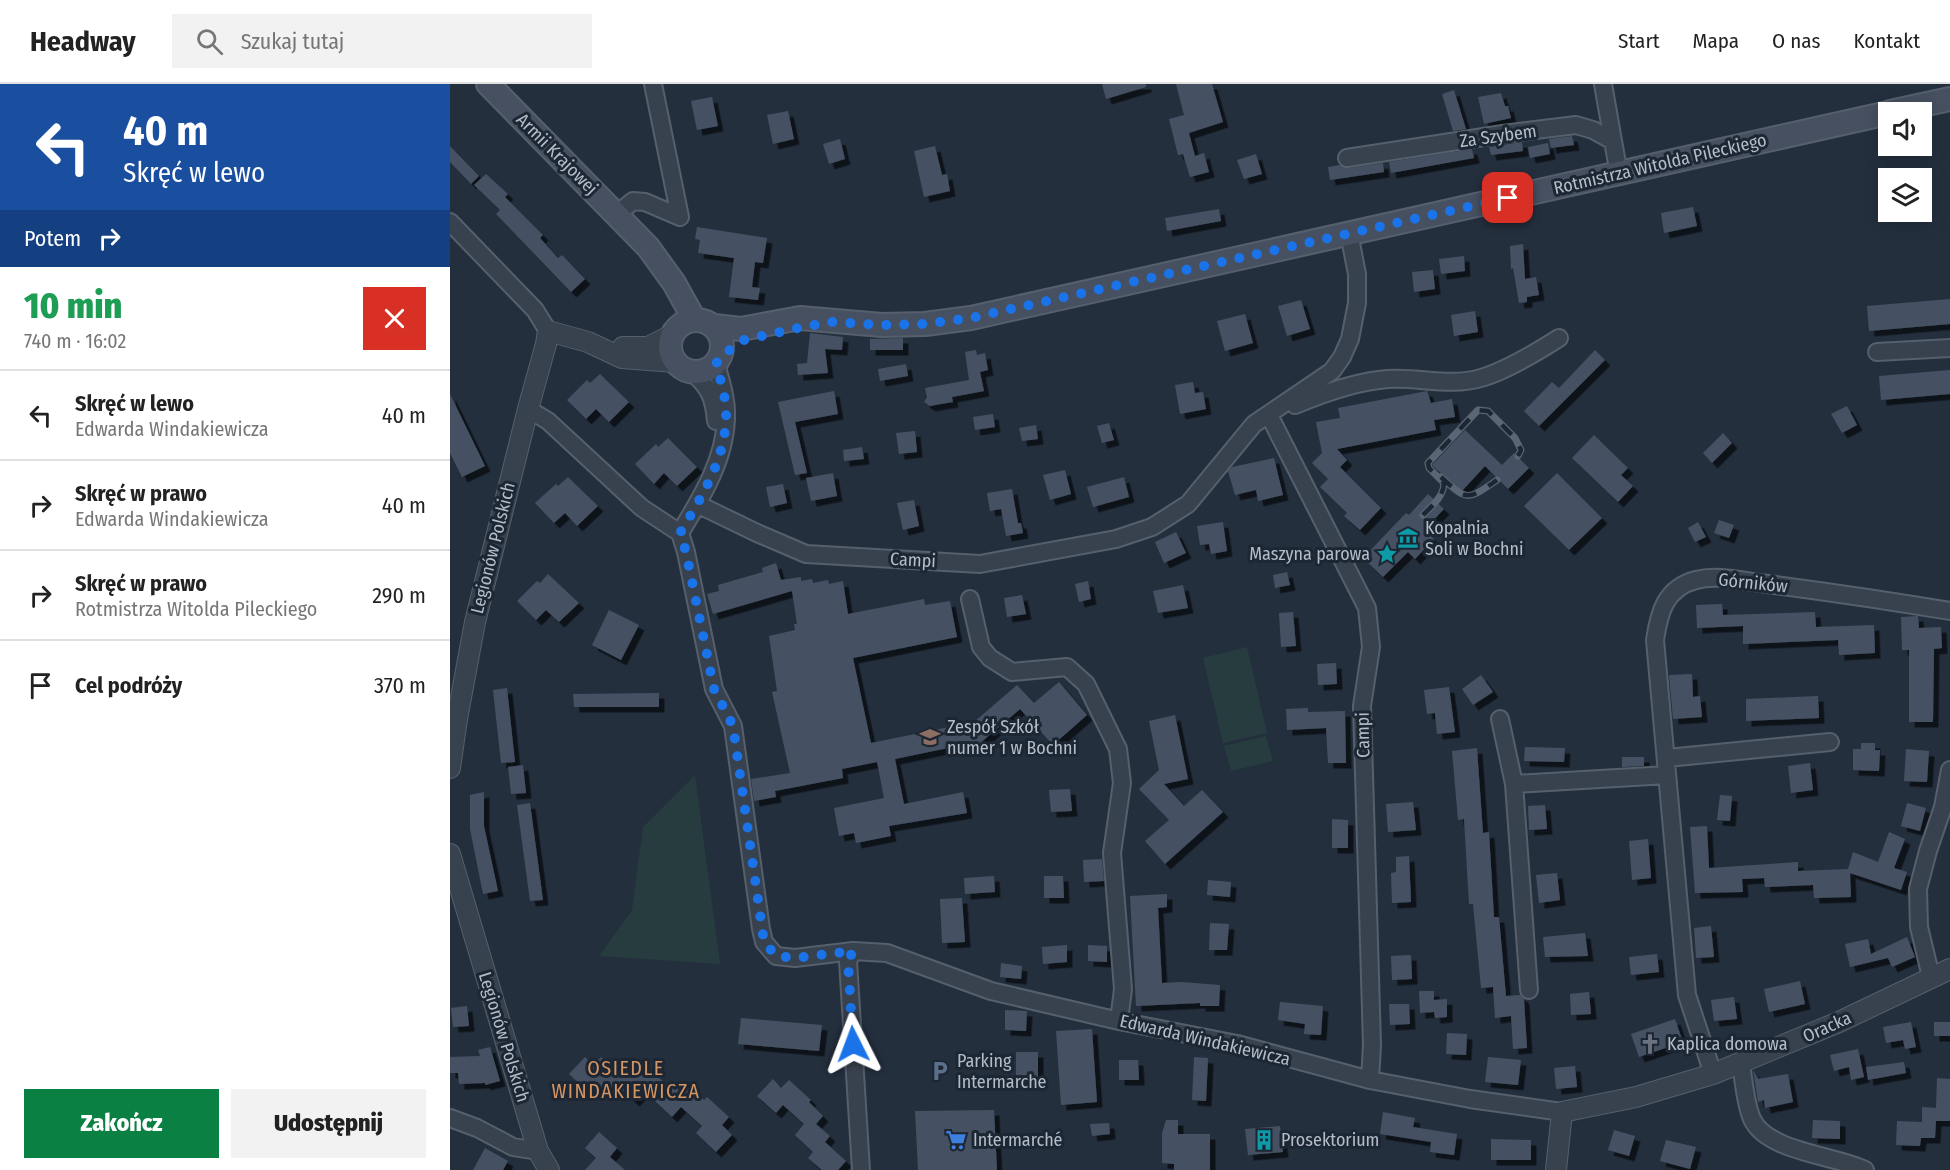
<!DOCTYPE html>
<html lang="pl">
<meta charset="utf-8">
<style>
:root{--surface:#fff;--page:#f2f2f2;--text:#222;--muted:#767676;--line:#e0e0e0;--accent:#0b8043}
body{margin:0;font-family:"Fira Sans Condensed",sans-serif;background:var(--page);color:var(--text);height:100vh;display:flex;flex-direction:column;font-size:22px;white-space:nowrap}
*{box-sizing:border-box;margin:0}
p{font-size:20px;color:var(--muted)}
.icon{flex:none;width:33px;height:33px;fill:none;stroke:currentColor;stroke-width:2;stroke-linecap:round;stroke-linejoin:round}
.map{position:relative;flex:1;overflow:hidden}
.details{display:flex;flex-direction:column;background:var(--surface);width:450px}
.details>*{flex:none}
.hud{background:#1a4fa0;color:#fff;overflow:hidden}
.buttons{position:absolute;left:1428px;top:18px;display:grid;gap:12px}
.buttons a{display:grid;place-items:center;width:54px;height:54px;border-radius:0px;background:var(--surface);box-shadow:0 3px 15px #0003;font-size:30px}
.pin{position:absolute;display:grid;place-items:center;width:51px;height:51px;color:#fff;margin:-26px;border-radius:12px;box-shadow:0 3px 9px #0006}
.me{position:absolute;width:66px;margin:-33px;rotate:357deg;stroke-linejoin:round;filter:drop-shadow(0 0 4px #0008)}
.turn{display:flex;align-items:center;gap:21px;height:126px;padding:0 24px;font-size:27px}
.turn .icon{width:78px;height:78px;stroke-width:2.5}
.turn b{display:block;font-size:42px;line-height:51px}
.then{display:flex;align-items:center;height:57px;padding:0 24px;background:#0003;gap:12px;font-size:22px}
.round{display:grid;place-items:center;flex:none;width:63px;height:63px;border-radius:0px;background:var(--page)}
.overview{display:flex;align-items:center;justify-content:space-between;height:102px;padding:0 24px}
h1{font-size:36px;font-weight:800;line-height:45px;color:#1e9e55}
.button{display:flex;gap:12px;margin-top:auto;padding:12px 24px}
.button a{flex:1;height:69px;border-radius:0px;background:var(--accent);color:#fff;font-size:24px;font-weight:800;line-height:69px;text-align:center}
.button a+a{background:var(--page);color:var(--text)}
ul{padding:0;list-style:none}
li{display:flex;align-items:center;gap:18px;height:90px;padding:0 24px;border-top:2px solid var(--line)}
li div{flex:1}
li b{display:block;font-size:22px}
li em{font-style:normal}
header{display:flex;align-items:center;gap:36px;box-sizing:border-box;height:84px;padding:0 30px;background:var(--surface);border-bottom:2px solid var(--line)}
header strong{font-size:28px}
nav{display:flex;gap:33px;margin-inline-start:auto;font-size:21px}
.search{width:420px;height:54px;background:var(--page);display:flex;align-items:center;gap:15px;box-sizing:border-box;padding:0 21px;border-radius:0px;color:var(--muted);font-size:22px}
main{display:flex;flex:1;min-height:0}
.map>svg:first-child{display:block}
</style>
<header>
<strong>Headway</strong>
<div class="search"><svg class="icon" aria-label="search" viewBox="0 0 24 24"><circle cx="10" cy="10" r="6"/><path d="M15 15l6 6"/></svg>Szukaj tutaj</div>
<nav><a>Start</a><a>Mapa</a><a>O nas</a><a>Kontakt</a></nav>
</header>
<main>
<section class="details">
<div class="hud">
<div class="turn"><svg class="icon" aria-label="left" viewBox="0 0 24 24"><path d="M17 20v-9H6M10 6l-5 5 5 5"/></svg><div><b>40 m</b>Skręć w lewo</div></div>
<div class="then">Potem<svg class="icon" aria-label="right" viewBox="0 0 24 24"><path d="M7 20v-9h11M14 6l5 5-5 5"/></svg></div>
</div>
<div class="overview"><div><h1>10 min</h1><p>740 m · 16:02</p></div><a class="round" style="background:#d93025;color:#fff"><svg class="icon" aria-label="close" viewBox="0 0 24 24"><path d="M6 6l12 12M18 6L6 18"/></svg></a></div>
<ul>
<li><svg class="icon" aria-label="left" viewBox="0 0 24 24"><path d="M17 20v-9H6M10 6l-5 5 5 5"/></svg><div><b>Skręć w lewo</b><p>Edwarda Windakiewicza</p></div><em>40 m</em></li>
<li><svg class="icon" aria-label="right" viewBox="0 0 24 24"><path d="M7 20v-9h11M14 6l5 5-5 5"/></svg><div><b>Skręć w prawo</b><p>Edwarda Windakiewicza</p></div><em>40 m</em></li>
<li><svg class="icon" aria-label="right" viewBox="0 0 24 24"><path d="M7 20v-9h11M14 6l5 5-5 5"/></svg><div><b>Skręć w prawo</b><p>Rotmistrza Witolda Pileckiego</p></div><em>290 m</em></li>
<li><svg class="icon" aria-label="arrive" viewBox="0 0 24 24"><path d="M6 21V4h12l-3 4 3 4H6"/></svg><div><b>Cel podróży</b></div><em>370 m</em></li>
</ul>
<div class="button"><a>Zakończ</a><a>Udostępnij</a></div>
</section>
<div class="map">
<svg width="1500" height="1086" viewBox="0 0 1500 1086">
<defs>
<filter id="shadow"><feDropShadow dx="5.5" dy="5.5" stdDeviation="0" flood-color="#0009"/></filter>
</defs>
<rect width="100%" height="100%" fill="#242f3e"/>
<path fill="#263c3f" d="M797 563 817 649 773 659 753 574Z
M816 652 823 677 781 687 774 662Z
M245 691 270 880 149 872 182 826 193 743Z"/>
<path fill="#455162" filter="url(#shadow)" d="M652 0H696V3L656 15Z
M726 0H762L773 38 739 49 745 72 754 69 759 88 740 93 733 70 728 71 719 35 734 31Z
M1004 6 1016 45 1003 47 992 10Z
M1051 9 1055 22H1058L1061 34 1034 40 1028 13Z
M262 13 268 42 247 46 241 17Z
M338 27 344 55 323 60 317 31Z
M1122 52 1124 61 1101 64 1099 55Z
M390 55 395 75 379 80 373 60Z
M1072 58 1073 67 1041 71 1039 63Z
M1098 59 1100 70 1080 74 1078 63Z
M0 62 29 92 21 100 0 78Z
M485 62 492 91 497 90 500 107 474 113 464 67Z
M1022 65 1024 74 941 89 939 78Z
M806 70 812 90 794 95 787 76Z
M933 79 934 88 880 96 878 83 890 81 899 84Z
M36 90 58 110 55 113 93 151 90 154 108 174 112 171 135 195 121 208 46 130 50 126 24 101Z
M1243 123 1247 142 1214 149 1211 129Z
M769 125 771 137 717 147 715 134Z
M247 143 317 154 313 179 305 178 302 203 310 204 308 216 279 213 284 174 248 169 250 156 245 155Z
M1073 160 1075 195 1086 193 1089 211 1077 213V218L1069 219 1063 184 1061 185 1060 162Z
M1014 172 1015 187 991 190 989 175Z
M983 186 985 205 964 208 962 188Z
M1500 215V240L1419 247 1417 222Z
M851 216 860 245 837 252 828 222Z
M1025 227 1028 248 1004 252 1001 231Z
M795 230 803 259 775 267 767 237Z
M360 249 393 253 392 266 375 265 378 289 348 291 347 280 357 279Z
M453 254V266H420V255Z
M526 266 527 271 535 269 538 286 530 288 534 307 502 313 503 318 491 320 480 322 474 318 477 313 475 304 519 296 515 268Z
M1145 266 1155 276 1089 342 1074 327 1102 298 1109 304Z
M456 280 458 292 430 297 428 285Z
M1500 286V310L1431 316 1429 292Z
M150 290 179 318 159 338 146 325 136 335 117 316 137 296 140 299Z
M743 298 745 309 753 308 756 325 730 330 725 301Z
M384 307 388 330 345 338 357 389 345 391 328 318Z
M977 307 981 319 1002 315 1005 333 984 336 986 346 887 365 897 376 890 383 931 424 910 446 894 432 897 429 870 403 878 395 862 379 872 369 866 338 890 334 888 324Z
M0 310 35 382 12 393 0 369Z
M1397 322 1407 341 1392 349 1381 330Z
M543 330 545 343 525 346 523 333Z
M659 339 664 356 652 359 647 342Z
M586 341 588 355 572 357 569 344Z
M1015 346 1052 381 1064 369 1079 384 1058 405 1035 382 1011 408 982 381Z
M465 347 467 368 449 370 446 349Z
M1273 349 1282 359 1262 379 1253 369Z
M1144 351 1178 384 1171 391 1183 402 1168 418 1122 374Z
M218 354 247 383 227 402 214 389 204 400 185 380 206 360 208 363Z
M412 363 414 375 394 377 393 366Z
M824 374 833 411 808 417 806 406 785 411 778 387 782 383Z
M615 386 621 410 600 416 593 391Z
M383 389 387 412 361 417 356 394Z
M1107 389 1152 434 1119 466 1074 422Z
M118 393 148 422 127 442 115 429 104 439 85 419 106 400 108 402Z
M674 393 679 413 643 423 637 403Z
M333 400 337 419 320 423 316 403Z
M562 405 568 439H571L573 449 556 452 551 425 540 427 537 409Z
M978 410 994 425 974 446 984 455 965 475 958 468 933 493 913 474 956 429 959 431Z
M464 416 469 442 453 446 447 419Z
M1269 436 1284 441 1279 454 1264 449Z
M773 438 777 467 761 470 759 460 750 461 747 442Z
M1248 438 1256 453 1245 458 1238 444Z
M726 448 736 469 714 479 705 458Z
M326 479 331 496 351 493V497L362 495 363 499 378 496 379 500 393 497 398 530 474 515 475 521 500 517 507 553 403 574 421 659 524 638 567 601 584 619 609 598 637 631 603 661 570 625 529 660 527 658 445 675 454 720 513 708 517 729 439 742 441 752 406 759 404 749 389 752 384 724 434 714 427 678 392 685 393 694 325 707 326 713 304 717 301 695 340 689 322 608 327 607 319 552 345 546 344 540H347L342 507 263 530 257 510 269 507 268 501 313 488 312 484Z
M837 488 840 501 825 504 823 491Z
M98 490 129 519 109 538 96 526 86 536 67 517 87 497 90 499Z
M638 497 641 515 629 518 625 500Z
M733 501 738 524 708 529 703 507Z
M572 511 576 530 557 533 554 514Z
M1272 520 1273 531 1365 528 1366 543 1424 541 1425 569 1389 571 1388 556 1293 560V542L1247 544 1246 521Z
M159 526 189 541 171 576 142 561Z
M843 528 846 562 831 563 829 529Z
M1468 532 1469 544 1491 543 1492 564 1484 565 1483 638H1459V566H1452L1451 533Z
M886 579 887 600 868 601 867 580Z
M1242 590 1243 613 1250 612 1252 633 1223 635 1219 591Z
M1031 591 1043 608 1023 621 1012 605Z
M999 603 1005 648 987 650 985 629 977 630 974 606Z
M57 604 65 678 51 679 43 606Z
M209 609V623H124L123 610Z
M1368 612 1369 634 1296 637V615Z
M858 624V628L895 627 896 679H878L876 644 837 646 836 625Z
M725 631 738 695 714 700 734 722 752 706 773 728 715 780 695 757 719 736 689 705 709 686 699 637Z
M1411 659H1425V666H1430L1429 687 1403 686V665H1411Z
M1075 663 1115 664 1114 678 1074 677Z
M1027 664 1033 749 1039 748 1044 833H1049L1056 912 1070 911 1074 915 1077 964 1063 965 1061 932 1045 934 1043 903 1031 904 1023 820H1019L1014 735 1008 736 1002 667Z
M1456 665 1479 667 1477 698 1454 697Z
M1172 673H1194V682L1172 683Z
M1360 679 1363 706 1341 709 1338 682Z
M73 681 76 709 61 710 58 683Z
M620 705 622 727 601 728 599 706Z
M34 708V742L48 807 33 810 20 745V711Z
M1270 711 1282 712 1280 737 1267 736Z
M963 718 966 746 938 748 936 720Z
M80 719 93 816 80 817 67 721Z
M1457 719 1476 724 1470 747 1451 742Z
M1095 721 1097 745 1079 746 1078 722Z
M882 735 898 736V764H882Z
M1257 742 1259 784 1348 778V787L1398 785 1403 768 1428 778 1439 748 1455 755 1444 784 1457 788 1451 806 1400 789 1401 813 1364 814 1363 801 1315 803 1314 794 1292 795 1293 808 1245 809 1240 743Z
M1198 755 1201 794 1182 796 1179 757Z
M959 772 961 818 942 819 941 789 946 788V773Z
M652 775 654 797 634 798 633 776Z
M1107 789 1110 816 1089 819 1086 791Z
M544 792 545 808 515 810 514 794Z
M594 792H613L614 814H594Z
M758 796 781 798 780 813 757 811Z
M717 810V823L708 824 712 899 731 898 770 901 769 922H750V919L686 922 680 812Z
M512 814 515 858 492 859 490 815Z
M760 839 779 840 777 866H759Z
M1261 842 1264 873 1246 874 1244 844Z
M1135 849 1138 872 1095 873 1093 853Z
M1457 853 1465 873 1442 883 1438 874 1400 883 1395 860 1418 855 1421 870Z
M617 861V878L593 880 592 863Z
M638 861 657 862V878L638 877Z
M1207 870 1209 888 1181 891 1179 873Z
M961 871 962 895 942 896 941 872Z
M551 879 572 882 571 895 550 893Z
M1350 897 1355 920 1319 928 1314 905Z
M969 907H984V916L997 915V933L985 934 984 928 970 929Z
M1139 908 1141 930 1121 931 1120 910Z
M1284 913 1287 935 1264 937 1261 916Z
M830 918 873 922 871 951 854 950 855 940 828 936Z
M939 920H959L960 940 940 941Z
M17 922 19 942 3 943 1 924Z
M555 926 577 927 576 947 555 946Z
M291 934 372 941 369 967 288 960Z
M1225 935 1233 958 1189 973 1181 950Z
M1461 938 1466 963 1455 965 1453 956 1436 959 1433 943Z
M1484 938H1500V952H1484Z
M642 945 647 1018 611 1021 606 947Z
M997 949 1017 950 1016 971 996 970Z
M40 963 50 997 35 1001V999L9 1000 8 989H0V973L30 972 28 966Z
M1408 965 1414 993 1401 996 1399 983 1384 987 1380 971Z
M566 968H588V994H566Z
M135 973 143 981 151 973 172 993 182 982 195 994 202 987 217 1001 220 998 233 1010 240 1002 254 1016 257 1013 279 1033 272 1041 282 1051 266 1068 246 1049 252 1042 231 1023 222 1033 194 1007 184 1017 166 1000 157 1010 145 999 137 1007 119 990Z
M744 973 758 974 756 1017 742 1016Z
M1038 973 1071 976 1068 1001 1035 998Z
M669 976H688L689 996H669Z
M1454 978 1456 989 1418 996 1416 983Z
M1125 982 1127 1003 1106 1005 1104 984Z
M1303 986 1308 995 1338 990 1343 1018 1315 1024 1314 1016 1308 1018Z
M1487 994 1500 995V1037H1486L1485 1054H1471L1470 1062 1446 1061 1447 1037 1472 1038V1023L1486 1024Z
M323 995 331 1004 339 996 361 1016 359 1018 373 1032 366 1040 380 1052 375 1058 396 1077 388 1086H372L358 1074 363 1068 345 1051 354 1040 333 1021 326 1029 307 1012Z
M544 1026 547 1086H468L465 1027Z
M933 1028 965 1034 963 1043 1007 1050 1004 1071 980 1068 981 1058 930 1050Z
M716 1036H728V1050H760V1086H724V1080L712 1079V1049Z
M1363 1036 1390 1037V1055L1362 1054Z
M659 1039 660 1050 642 1052 640 1040Z
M830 1042 833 1068 798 1071 795 1045Z
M1164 1046 1185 1052 1179 1072 1158 1066Z
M149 1048 167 1064 160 1073 175 1086H135L146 1074 135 1064Z
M1041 1055 1081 1056V1076H1041Z
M1216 1056 1246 1063 1240 1085 1210 1077Z
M35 1064 58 1077 53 1086H23Z"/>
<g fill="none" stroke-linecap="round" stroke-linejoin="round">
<g stroke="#565f6c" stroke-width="20">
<path id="minor" d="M203 0 230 133
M1153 0 1163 57
M897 74 1053 50 1126 41 1143 46 1163 57 1169 90
M167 130 183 117 195 118 230 133
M0 138 85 226 98 247
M1427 268 1500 264
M266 280C271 298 277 316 276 334 275 376 251 414 230 449L236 468 264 605 283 642 311 845 314 858 326 872 345 874 403 867
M242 288C260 304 264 314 266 337
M845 321C874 309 907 297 938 295 968 293 1001 303 1031 294 1056 287 1087 268 1109 254
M78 325 98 337 192 424 230 449
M819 331 917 524 921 563 912 622 922 961 920 996
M247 420 307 449 356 470 530 480 666 455 702 443 738 420 804 340 882 287 892 273 900 255 907 219V190L899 149
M520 515 531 563 540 574 562 588 617 583 636 600 668 665 672 699 662 769 673 905 669 937
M1050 635 1064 700
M1217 674 1380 658
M1481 893 1469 843 1468 805 1478 767 1493 723 1500 686
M1079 906 1064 700 1217 691
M1291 980C1294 997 1295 1019 1302 1035 1317 1068 1385 1071 1415 1086
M1263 990 1237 911 1205 556C1209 529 1215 504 1246 496 1269 490 1295 498 1318 500 1379 508 1440 517 1500 527
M0 1034 27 1044 63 1063 88 1067
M411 1086 398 877 403 867 437 869 541 907 669 937 787 960 920 996 1020 1015 1112 1028"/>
</g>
<g stroke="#565f6c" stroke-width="22">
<path id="tertiary" d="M173 263H198L222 251
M0 684 7 635 25 538 78 325 96 260 98 247 138 258 172 274 225 278
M0 770 88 1067 99 1086
M1106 1086 1112 1028 1186 1013 1263 990 1389 938 1500 885"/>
</g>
<g stroke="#565f6c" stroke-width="26">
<path id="secondary" d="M38 0 198 163 224 199 244 235
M1440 28 1500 15
M220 262a26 26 0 1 1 52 0a26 26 0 1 1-52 0Z
M264 242 291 245 350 234 432 241 475 240 521 234 1438 29"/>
</g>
<use href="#minor" stroke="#38414e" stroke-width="16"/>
<use href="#tertiary" stroke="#38414e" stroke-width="20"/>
<use href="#secondary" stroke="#465061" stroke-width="22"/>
<g stroke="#5a6575" stroke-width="7">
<path id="rail" d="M991 393C1017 417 1017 417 1047 396
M973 431C982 422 994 412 994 399L979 384 978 379 1028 326 1038 327 1065 354 1071 366 1068 372"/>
</g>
<use href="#rail" stroke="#1d2633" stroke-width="4.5" stroke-dasharray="14" stroke-linecap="butt"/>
</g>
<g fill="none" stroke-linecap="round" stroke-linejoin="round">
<path stroke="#1a73e8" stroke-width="10" stroke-dasharray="0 18" d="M403 960 398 877 403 867 345 874 326 872 314 858 283 642 264 605 236 468 230 449C251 414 275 376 276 334 277 316 271 298 266 280L270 273 294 256 348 244 382 238 432 241 475 240 521 234 1058 114"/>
</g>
<defs>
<g id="museum-bare" transform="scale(1.62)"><path d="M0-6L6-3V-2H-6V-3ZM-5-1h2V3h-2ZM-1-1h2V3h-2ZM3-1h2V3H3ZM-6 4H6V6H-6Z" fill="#0f9aa8" stroke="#1d2633" stroke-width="2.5" paint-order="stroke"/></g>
<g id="sight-bare" transform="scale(1.62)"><path d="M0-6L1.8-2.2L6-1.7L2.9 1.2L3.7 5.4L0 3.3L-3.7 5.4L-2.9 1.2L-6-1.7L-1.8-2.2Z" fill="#0f9aa8" stroke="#1d2633" stroke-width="2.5" paint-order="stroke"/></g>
<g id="school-bare" transform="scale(1.62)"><path d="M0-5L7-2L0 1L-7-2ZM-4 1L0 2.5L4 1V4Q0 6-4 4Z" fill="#8d6e63" stroke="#1d2633" stroke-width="2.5" paint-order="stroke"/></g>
<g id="church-bare" transform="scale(1.62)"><path d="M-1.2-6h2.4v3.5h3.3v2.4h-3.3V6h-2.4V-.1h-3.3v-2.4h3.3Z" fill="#6b7280" stroke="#1d2633" stroke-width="2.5" paint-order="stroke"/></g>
<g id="parking-bare" transform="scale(1.62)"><path d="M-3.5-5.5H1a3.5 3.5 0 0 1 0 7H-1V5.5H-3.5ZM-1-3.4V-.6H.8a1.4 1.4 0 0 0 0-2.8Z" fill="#5c6f8a" stroke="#1d2633" stroke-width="2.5" paint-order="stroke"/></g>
<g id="supermarket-bare" transform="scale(1.62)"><path d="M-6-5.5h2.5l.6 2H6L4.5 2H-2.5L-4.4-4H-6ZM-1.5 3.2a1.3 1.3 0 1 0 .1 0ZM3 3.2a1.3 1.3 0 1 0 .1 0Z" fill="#3f7fe0" stroke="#1d2633" stroke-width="2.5" paint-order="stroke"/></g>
<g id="building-bare" transform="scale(1.62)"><path d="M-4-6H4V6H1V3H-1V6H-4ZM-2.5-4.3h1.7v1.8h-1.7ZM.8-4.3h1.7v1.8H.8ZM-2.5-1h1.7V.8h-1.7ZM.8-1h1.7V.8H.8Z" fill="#0f9aa8" stroke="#1d2633" stroke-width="2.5" paint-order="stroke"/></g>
</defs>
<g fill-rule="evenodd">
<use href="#museum-bare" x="958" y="454"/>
<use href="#sight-bare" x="937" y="470"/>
<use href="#school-bare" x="480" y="653"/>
<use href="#church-bare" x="1200" y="960"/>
<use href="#parking-bare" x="490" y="987"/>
<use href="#supermarket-bare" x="506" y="1056"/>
<use href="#building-bare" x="814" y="1056"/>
</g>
<g text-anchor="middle" stroke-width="6" stroke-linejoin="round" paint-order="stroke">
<g font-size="18" fill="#b4bcc9" stroke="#1d2633">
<text transform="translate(1048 52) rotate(-8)" y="6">Za Szybem</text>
<text transform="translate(107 70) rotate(45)" y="6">Armii Krajowej</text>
<text transform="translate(1210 80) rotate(-13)" y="6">Rotmistrza Witolda Pileckiego</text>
<text transform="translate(43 464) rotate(-76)" y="6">Legionów Polskich</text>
<text transform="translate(463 476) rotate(3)" y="6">Campi</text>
<text transform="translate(1303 499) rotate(6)" y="6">Górników</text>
<text transform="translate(913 651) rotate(-91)" y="6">Campi</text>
<text transform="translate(1377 943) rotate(-24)" y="6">Oracka</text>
<text transform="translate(54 953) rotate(73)" y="6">Legionów Polskich</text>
<text transform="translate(755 956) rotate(13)" y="6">Edwarda Windakiewicza</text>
</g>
<g font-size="18" fill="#b4bcc9" stroke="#1d2633" text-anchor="start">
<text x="975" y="450">Kopalnia<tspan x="975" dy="21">Soli w Bochni</tspan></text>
<text x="920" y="476" text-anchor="end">Maszyna parowa</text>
<text x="497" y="649">Zespół Szkół<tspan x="497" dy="21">numer 1 w Bochni</tspan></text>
<text x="1217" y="966">Kaplica domowa</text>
<text x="507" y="983">Parking<tspan x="507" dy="21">Intermarche</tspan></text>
<text x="523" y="1062">Intermarché</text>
<text x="831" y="1062">Prosektorium</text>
</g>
<g font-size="20" letter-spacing="1.5" fill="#d59563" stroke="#1d2633">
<text x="176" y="991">OSIEDLE<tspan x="176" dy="23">WINDAKIEWICZA</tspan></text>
</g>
</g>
</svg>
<div class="buttons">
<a><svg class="icon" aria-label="sound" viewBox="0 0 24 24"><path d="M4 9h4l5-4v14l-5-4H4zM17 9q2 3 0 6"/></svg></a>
<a><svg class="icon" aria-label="layers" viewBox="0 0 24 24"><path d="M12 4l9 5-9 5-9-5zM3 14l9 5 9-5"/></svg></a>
</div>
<div class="pin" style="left:1058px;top:114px;background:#d93025"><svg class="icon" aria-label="arrive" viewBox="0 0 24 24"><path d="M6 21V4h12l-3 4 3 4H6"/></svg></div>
<svg class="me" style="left:403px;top:960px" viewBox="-20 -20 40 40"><path d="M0-17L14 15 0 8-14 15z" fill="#1a73e8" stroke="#fff" stroke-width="4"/></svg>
</div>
</main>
